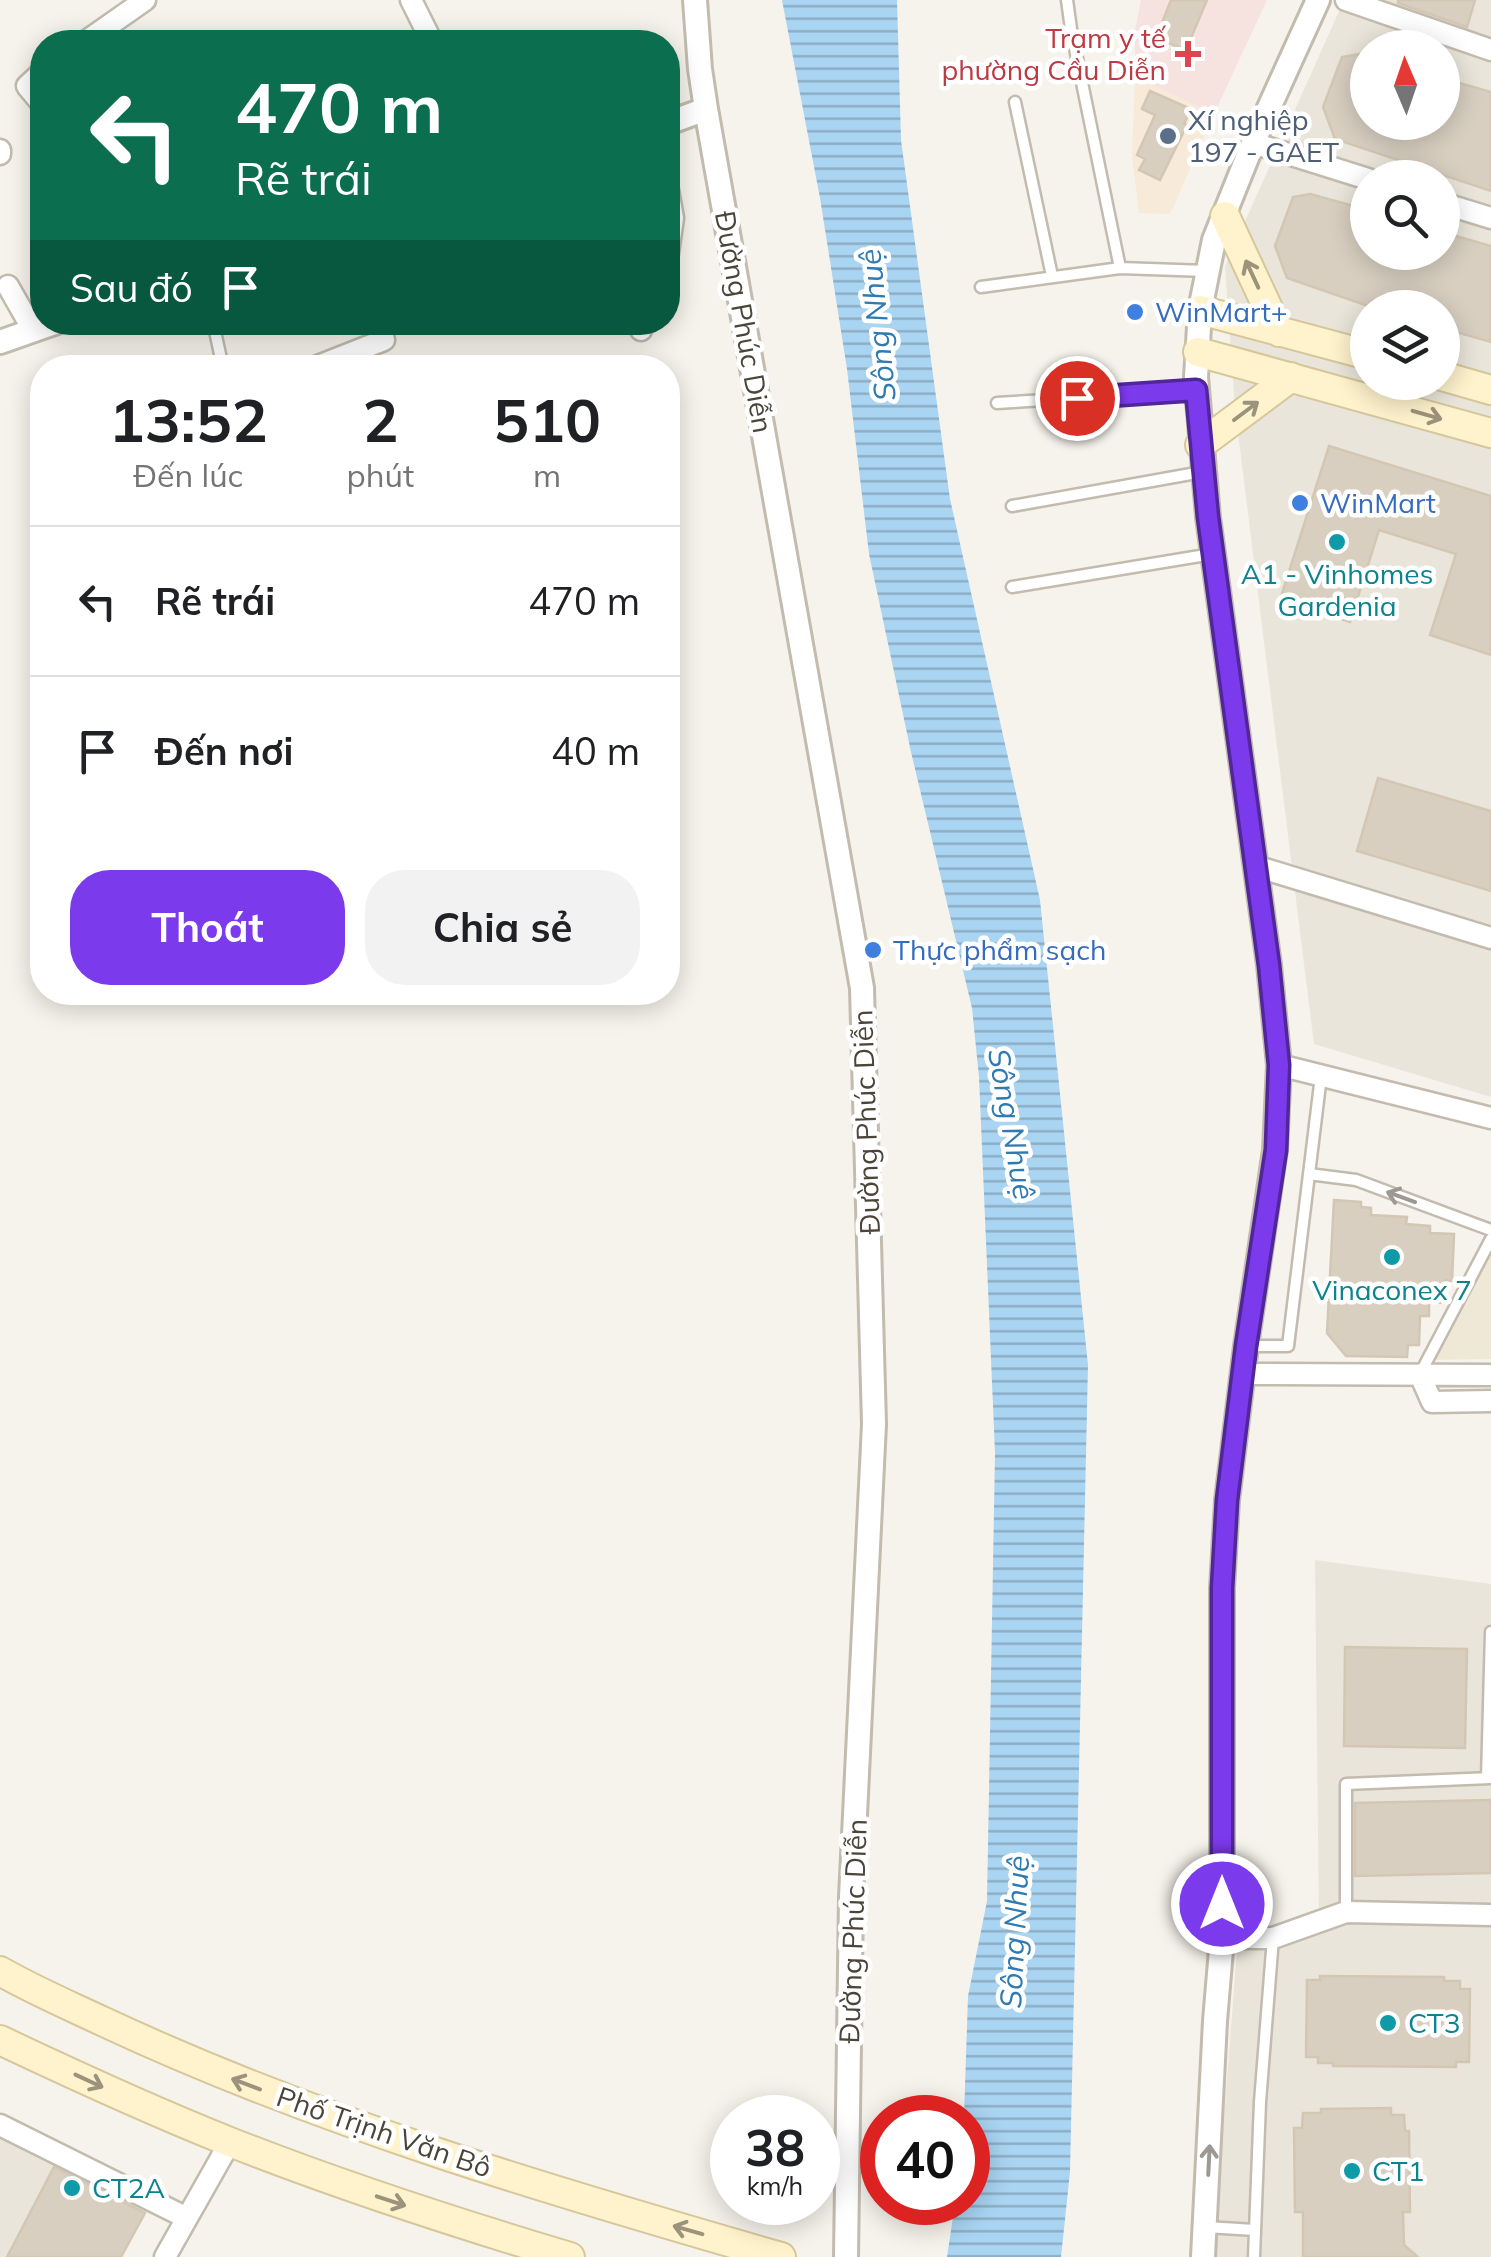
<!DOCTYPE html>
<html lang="vi">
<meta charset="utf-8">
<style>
:root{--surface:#fff;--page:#f2f2f2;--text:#202124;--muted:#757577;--line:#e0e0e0;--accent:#7c3aed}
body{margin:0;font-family:Mulish,sans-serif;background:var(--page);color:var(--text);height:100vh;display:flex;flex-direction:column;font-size:38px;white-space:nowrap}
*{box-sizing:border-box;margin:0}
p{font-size:32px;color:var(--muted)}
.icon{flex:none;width:55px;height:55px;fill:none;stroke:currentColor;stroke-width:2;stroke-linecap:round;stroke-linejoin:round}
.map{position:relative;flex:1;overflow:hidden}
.drawer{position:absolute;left:30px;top:355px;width:650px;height:650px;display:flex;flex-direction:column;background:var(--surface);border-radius:40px;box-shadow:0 5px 25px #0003}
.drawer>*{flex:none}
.guide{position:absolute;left:30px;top:30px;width:650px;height:305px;border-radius:40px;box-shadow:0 5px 25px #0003;background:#0b6e4f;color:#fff;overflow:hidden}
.needle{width:65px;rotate:358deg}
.tools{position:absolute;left:1350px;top:30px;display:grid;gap:20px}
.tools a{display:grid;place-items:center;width:110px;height:110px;border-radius:50%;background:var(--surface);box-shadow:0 5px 25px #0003;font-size:50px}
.speed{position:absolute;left:710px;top:2095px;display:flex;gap:20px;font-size:50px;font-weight:700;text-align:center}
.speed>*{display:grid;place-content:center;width:130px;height:130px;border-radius:50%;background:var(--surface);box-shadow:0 5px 25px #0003;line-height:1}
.speed small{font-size:25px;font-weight:400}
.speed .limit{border:15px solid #d22;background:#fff;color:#111}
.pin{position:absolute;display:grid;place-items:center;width:85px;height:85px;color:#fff;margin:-42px;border:5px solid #fff;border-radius:50%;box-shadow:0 2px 10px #0007}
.me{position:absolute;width:110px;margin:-55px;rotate:0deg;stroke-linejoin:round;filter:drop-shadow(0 0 8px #0008)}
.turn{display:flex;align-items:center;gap:35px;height:210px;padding:0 40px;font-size:45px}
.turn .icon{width:130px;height:130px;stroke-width:2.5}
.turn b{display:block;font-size:70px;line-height:85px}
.then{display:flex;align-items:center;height:95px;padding:0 40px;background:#0003;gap:20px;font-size:38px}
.eta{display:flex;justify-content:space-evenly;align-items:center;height:170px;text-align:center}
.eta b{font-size:60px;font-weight:700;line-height:70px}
.button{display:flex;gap:20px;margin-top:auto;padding:20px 40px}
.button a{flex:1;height:115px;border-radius:40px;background:var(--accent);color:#fff;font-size:40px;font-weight:700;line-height:115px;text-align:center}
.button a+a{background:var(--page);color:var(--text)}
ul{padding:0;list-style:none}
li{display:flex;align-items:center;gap:30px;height:150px;padding:0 40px;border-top:2px solid var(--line)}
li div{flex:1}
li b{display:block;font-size:38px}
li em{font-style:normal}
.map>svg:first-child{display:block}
</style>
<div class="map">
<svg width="1491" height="2257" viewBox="0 0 1491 2257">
<defs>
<pattern id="water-rules" width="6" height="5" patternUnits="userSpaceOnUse" patternTransform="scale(2.5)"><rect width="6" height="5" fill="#a9d4f2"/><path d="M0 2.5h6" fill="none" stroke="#8caec5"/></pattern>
</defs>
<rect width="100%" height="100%" fill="#f6f3ec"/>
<path fill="#eae5da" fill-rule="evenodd" d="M1344 0H1491V1097L1314 1044 1235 409 1225 266ZM1368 48H1442V122H1368ZM1368 178H1442V252H1368ZM1368 308H1442V382H1368Z
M1315 1560 1491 1584V2257H1213L1239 1925 1319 1926Z
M0 2137 146 2211 121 2257H0Z"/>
<path fill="#f7ead8" d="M1135 77 1214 114 1170 214 1139 213 1132 157Z"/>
<path fill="#efe8d6" d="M1491 1244V1359L1430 1360Z"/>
<path fill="#f6e3e0" d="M1141 0H1267L1214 114 1135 77V30Z"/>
<path fill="url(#water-rules)" d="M782 0H897L901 140 950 499 1040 900 1088 1365 1070 2172 1061 2257H947L955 2203 968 2202V2118L964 2117 968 1996 987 1901 995 1453 979 1077 972 1008 911 752 869 554 847 369 820 198Z"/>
<path fill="#d8cfc1" stroke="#d3c7b4" stroke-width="2.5" d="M1171 0H1207L1186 50 1156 38Z
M1398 0H1475L1467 27 1398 3Z
M1359 54 1368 57V122H1442V78L1491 92V191L1335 139 1323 107 1342 57Z
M1150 91 1191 109 1184 124 1187 125 1160 180 1139 170 1145 159 1137 155 1155 115 1142 109Z
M1310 194 1368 210V252H1442V232L1491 246V342L1442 328V308H1374L1287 278 1275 246 1293 197Z
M1329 446 1491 496V655L1430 635 1456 554 1379 530 1350 622 1280 600Z
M1378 778 1491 811V891L1357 851Z
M1334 1200 1361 1202V1207L1371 1208V1215L1407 1217 1406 1224 1430 1226V1233L1454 1234 1452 1281 1445 1280 1444 1303 1429 1302V1316H1420L1419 1345H1408L1407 1357 1346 1356 1327 1333Z
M1345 1647 1467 1649 1465 1748 1344 1746Z
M1491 1800V1873L1355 1876V1803Z
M1320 1976 1444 1977V1981H1460V1989H1470L1469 2062H1456V2067L1333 2066V2063H1318V2057H1306L1307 1980H1320Z
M1391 2108V2115H1404L1405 2131H1409L1410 2212H1403L1404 2245 1418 2257H1303V2212H1295L1294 2128H1302L1303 2113H1321V2109Z
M54 2167 145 2213 121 2257H7Z"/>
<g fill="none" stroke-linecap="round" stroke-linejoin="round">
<g stroke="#c2bbae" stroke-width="15">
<path id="service" d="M1067 0 1071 29 1120 268
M668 99 682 118
M1015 102 1052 276
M981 287 1120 268 1207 271
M213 322 223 368
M997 403 1195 391
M1012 506 1202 472
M1012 587 1212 554
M1309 1174 1356 1180 1491 1230
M1247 1346H1288L1321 1076
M1420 1374 1491 1239
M1487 1778 1491 1632
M1346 1912V1784L1491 1778
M1206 2227 1255 2230
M1254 2257 1260 2102 1273 1938"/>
</g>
<g stroke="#c2bbae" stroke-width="25">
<path id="minor" d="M411 0 432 42
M1346 0 1491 50
M85 42 145 0
M42 72 27 86 42 104
M1253 143 1368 179
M0 150V154
M668 190 673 218 668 253
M1442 203 1491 218
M8 286 33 330
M641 330 644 322
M313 368 384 340 379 322
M1255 866 1491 938
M1279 1065 1491 1118
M1242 1374 1491 1375
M1420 1375 1432 1402 1491 1401
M1222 1938H1273L1346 1912 1491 1915
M0 2125 187 2218
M165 2257 230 2142"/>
</g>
<g stroke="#c2bbae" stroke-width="28">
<path id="tertiary" d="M695 0 700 69 706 109 862 988 874 1424 851 1897 846 2257
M668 123 706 109
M0 342 57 322
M1203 2257 1215 2021 1222 1938V1588L1227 1500 1246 1346 1275 1150 1279 1065 1269 965 1208 517 1196 377 1200 310 1214 240 1253 143 1318 0"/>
</g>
<g stroke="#d6c79b" stroke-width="32">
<path id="secondary" d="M1225 216 1279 332
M1200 310 1368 355
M1198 352 1491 433
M1442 376 1491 390
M1200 445 1291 377
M0 1971C33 1990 68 2005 102 2021 320 2123 551 2191 781 2257
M0 2040C76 2076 152 2111 230 2142 342 2186 456 2223 570 2257"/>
</g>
<use href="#service" stroke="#fff" stroke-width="10"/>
<use href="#minor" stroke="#fff" stroke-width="20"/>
<use href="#tertiary" stroke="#fff" stroke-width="22"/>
<use href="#secondary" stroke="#fff3cd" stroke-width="28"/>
</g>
<defs><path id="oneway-shaft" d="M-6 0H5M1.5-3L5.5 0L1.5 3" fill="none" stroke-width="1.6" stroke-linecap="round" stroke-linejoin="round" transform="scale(2.5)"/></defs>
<g stroke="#9c937c">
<use href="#oneway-shaft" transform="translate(1252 274) rotate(-115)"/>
<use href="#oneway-shaft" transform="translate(1246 411) rotate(-37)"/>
<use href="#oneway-shaft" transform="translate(1427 415) rotate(16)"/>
<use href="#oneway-shaft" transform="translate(89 2081) rotate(25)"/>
<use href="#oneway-shaft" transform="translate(246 2084) rotate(-159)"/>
<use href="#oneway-shaft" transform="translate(391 2201) rotate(18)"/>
<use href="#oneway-shaft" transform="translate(688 2230) rotate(-164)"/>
</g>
<g stroke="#9c9892">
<use href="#oneway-shaft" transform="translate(1401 1197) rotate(-160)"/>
<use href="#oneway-shaft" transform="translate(1209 2160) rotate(-87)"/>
</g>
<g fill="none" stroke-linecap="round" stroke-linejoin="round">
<g stroke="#51269a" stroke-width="25">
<path id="route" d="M1077 398 1196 390 1208 517 1269 965 1279 1065 1276 1150 1246 1346 1227 1500 1222 1588V1904"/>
</g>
<use href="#route" stroke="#7c3aed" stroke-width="18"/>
</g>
<path fill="#e0444e" stroke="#fff" stroke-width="4" d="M1183 39h10v10h10v10h-10v10h-10v-10h-10v-10h10z"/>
<circle fill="#5c6f8a" stroke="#fff" stroke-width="4" cx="1168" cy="136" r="10"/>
<g fill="#3f7fe0" stroke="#fff" stroke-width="4">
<circle cx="1135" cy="312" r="10"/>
<circle cx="1300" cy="503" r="10"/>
<circle cx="873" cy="950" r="10"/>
</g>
<g fill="#0f9aa8" stroke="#fff" stroke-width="4">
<circle cx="1337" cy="542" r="10"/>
<circle cx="1392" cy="1257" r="10"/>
<circle cx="1388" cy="2023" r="10"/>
<circle cx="1352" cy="2171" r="10"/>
<circle cx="72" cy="2188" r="10"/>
</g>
<g text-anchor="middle" stroke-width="9" stroke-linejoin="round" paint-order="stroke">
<g font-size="28" fill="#be3a42" stroke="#fff" text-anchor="end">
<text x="1166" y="48">Trạm y tế<tspan x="1166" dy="32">phường Cầu Diễn</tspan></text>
</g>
<g font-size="28" fill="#4e5e75" stroke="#fff" text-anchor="start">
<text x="1188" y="130">Xí nghiệp<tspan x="1188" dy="32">197 - GAET</tspan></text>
</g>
<g font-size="28" fill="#366cbe" stroke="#fff" text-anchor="start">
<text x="1155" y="322">WinMart+</text>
<text x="1320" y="513">WinMart</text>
<text x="893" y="960">Thực phẩm sạch</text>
</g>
<g font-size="28" fill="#4b4439" stroke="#fff">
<text transform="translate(744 322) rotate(80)" y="10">Đường Phúc Diễn</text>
<text transform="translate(866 1122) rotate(-92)" y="10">Đường Phúc Diễn</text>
<text transform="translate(853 1931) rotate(-88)" y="10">Đường Phúc Diễn</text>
<text transform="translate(384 2132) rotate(19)" y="10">Phố Trịnh Văn Bô</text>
</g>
<g font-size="28" fill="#0d838f" stroke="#fff" text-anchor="start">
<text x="1337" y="584" text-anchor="middle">A1 - Vinhomes<tspan x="1337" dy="32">Gardenia</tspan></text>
<text x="1392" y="1300" text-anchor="middle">Vinaconex 7</text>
<text x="1408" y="2033">CT3</text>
<text x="1372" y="2181">CT1</text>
<text x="92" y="2198">CT2A</text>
</g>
<g font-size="30" font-style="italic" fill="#2e7ab2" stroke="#fff">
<text transform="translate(878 325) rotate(-96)" y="10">Sông Nhuệ</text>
<text transform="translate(1011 1124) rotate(80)" y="10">Sông Nhuệ</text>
<text transform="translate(1015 1932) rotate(-87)" y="10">Sông Nhuệ</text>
</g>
</g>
</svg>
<div class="tools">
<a><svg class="needle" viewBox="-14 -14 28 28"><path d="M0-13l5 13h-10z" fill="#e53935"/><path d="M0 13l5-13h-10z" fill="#757577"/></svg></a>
<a><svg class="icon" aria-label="search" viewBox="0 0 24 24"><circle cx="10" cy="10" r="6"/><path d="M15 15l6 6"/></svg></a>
<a><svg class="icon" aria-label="layers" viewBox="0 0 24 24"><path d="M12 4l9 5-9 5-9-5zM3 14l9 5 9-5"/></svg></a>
</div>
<div class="speed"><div>38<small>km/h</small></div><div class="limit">40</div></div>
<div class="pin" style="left:1077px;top:398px;background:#d93025"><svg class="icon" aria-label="arrive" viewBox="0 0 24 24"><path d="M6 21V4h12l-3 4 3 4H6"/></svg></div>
<svg class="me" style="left:1222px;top:1904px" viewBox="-20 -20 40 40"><circle r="17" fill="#7c3aed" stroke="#fff" stroke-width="3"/><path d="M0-11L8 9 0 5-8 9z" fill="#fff"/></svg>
<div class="guide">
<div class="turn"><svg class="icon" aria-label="left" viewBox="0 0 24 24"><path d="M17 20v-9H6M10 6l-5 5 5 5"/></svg><div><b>470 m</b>Rẽ trái</div></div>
<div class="then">Sau đó<svg class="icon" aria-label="arrive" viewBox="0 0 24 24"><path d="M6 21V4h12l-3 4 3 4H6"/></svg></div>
</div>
<section class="drawer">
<div class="eta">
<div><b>13:52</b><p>Đến lúc</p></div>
<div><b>2</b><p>phút</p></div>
<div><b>510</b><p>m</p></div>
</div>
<ul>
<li><svg class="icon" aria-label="left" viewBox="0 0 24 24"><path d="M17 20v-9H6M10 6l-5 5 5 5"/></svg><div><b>Rẽ trái</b></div><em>470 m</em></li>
<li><svg class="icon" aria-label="arrive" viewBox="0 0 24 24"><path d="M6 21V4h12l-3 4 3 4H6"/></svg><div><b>Đến nơi</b></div><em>40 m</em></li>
</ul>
<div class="button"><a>Thoát</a><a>Chia sẻ</a></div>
</section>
</div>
